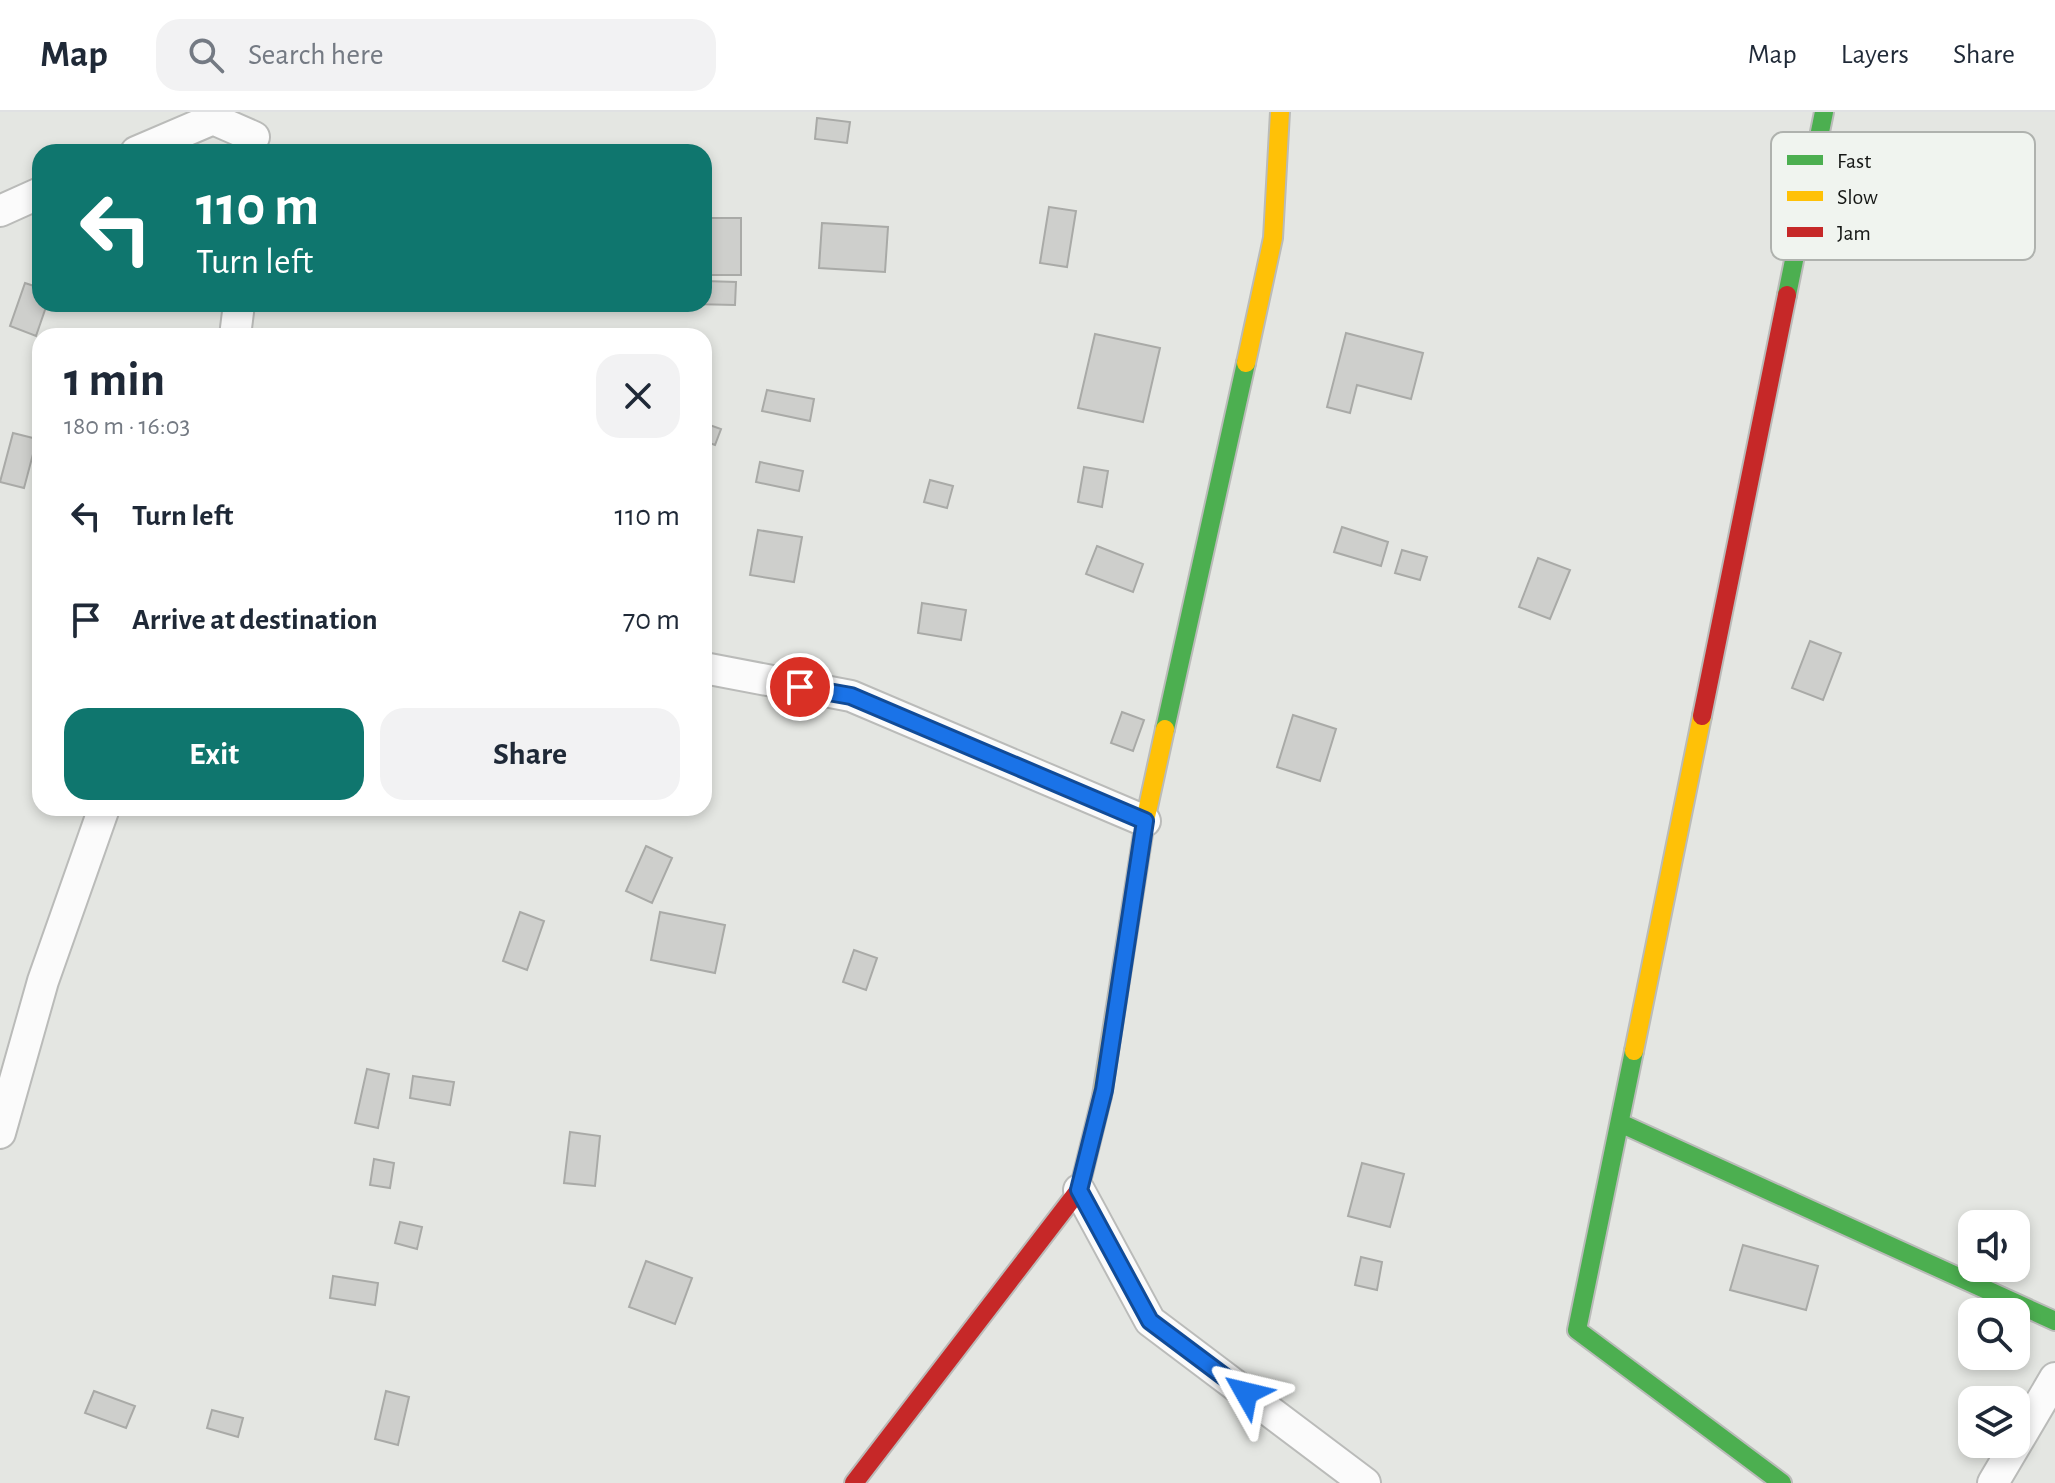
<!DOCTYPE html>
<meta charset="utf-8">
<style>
:root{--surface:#fff;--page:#f2f2f3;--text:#1f2937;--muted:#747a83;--line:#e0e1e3;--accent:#0f766e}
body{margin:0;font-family:"Alegreya Sans",sans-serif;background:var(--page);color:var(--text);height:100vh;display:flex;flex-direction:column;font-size:30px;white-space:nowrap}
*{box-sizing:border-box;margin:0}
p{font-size:26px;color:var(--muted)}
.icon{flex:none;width:44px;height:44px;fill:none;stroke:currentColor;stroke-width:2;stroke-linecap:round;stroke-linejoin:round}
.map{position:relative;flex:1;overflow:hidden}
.sheet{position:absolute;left:32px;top:216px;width:680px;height:488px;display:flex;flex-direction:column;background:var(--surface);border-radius:24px;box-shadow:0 4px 12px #0003}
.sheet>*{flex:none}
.banner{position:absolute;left:32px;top:32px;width:680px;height:168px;border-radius:24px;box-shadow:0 4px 12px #0003;background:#0f766e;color:#fff;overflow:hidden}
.buttons{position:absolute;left:1958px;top:1098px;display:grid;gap:16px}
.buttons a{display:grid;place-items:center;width:72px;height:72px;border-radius:16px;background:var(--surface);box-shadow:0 4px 12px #0003;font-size:40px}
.pin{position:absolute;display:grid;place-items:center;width:68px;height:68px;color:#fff;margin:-34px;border:4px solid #fff;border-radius:50%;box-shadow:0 2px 8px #0007}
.me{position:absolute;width:88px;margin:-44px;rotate:307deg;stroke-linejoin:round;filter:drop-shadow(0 0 6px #0008)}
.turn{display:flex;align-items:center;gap:28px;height:168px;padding:0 32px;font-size:36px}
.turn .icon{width:104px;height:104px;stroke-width:2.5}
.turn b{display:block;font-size:56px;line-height:68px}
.round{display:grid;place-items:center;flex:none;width:84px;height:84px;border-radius:24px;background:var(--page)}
.overview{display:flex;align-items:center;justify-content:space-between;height:136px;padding:0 32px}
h1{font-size:48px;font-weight:600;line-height:60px}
.cta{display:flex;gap:16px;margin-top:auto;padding:16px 32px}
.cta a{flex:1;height:92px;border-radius:24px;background:var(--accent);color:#fff;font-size:32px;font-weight:600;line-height:92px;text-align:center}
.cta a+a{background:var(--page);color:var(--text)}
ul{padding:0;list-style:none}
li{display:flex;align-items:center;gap:24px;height:104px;padding:0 32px}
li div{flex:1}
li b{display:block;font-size:30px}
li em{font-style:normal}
header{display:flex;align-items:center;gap:48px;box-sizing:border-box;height:112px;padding:0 40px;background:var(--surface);border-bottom:2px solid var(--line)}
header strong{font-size:38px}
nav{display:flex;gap:44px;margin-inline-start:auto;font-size:28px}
.search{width:560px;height:72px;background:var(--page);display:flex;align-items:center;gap:20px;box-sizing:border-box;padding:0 28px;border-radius:24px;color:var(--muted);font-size:30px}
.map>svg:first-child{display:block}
</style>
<header>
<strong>Map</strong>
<div class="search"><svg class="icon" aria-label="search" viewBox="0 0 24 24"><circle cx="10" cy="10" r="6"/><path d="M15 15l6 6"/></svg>Search here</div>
<nav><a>Map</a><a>Layers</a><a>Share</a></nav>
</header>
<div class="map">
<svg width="2055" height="1371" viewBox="0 0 2055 1371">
<rect width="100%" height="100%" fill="#e4e6e2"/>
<path fill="#cecfcc" stroke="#a9aaa7" stroke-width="2" d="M817 6 850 10 847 31 815 27Z
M1049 95 1076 99 1067 155 1040 151Z
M704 106H741V163H704Z
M822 111 888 115 885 160 819 156Z
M704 169 736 170 735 193 692 192H704Z
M25 171 40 176V192H47L36 224 10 214Z
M1346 221 1423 241 1411 287 1357 273 1350 301 1327 295Z
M1095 222 1160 236 1143 310 1078 296Z
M767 278 814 287 810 309 762 299Z
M704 311 721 317 715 333 704 329Z
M13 321 37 327 24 376 0 370Z
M760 350 803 359 799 379 756 370Z
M1084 355 1108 359 1102 395 1078 390Z
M930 368 953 374 947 396 924 390Z
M1342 415 1388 430 1381 454 1334 440Z
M758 418 802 425 794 470 750 463Z
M1097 434 1143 452 1133 480 1086 462Z
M1402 438 1427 445 1420 468 1395 461Z
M1538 446 1570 458 1550 507 1519 495Z
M922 491 966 498 961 528 918 521Z
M1810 529 1841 541 1823 588 1792 576Z
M1122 600 1144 608 1133 639 1111 631Z
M1293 603 1336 617 1320 669 1277 655Z
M646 734 672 746 652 791 626 779Z
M520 800 544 809 527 858 503 849Z
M660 800 725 813 715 861 651 848Z
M854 838 877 846 866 878 843 870Z
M367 957 389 962 378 1016 355 1011Z
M413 964 454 970 450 993 410 986Z
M570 1020 600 1024 595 1074 564 1071Z
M374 1047 394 1051 390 1076 370 1073Z
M1362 1051 1404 1062 1390 1115 1348 1104Z
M400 1110 422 1115 417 1137 395 1131Z
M1743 1133 1818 1154 1806 1198 1730 1178Z
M1361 1145 1382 1150 1377 1178 1355 1173Z
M646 1149 692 1166 675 1212 629 1195Z
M333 1164 378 1171 375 1193 330 1186Z
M94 1279 135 1294 126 1316 85 1301Z
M386 1279 409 1285 398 1333 375 1327Z
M212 1298 243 1306 238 1325 207 1316Z"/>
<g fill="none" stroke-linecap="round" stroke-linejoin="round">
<g stroke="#babbb9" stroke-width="34">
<path id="street" d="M136 40 213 7 254 25
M0 99 40 81
M235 224 239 192
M704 556 851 584 1145 709
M0 1021 43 869 104 696
M1079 1078 1150 1209 1365 1371
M1993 1371 2055 1266"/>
</g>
<g stroke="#babbb9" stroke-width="22">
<path id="fast" d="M1787 183 1824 0
M1165 617 1246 251
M1634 939 1577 1218 1782 1371
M1620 1011 2055 1209"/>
</g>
<g stroke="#babbb9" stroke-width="22">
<path id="slow" d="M1246 251 1273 126 1280 0
M1634 939 1702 604
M1102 984 1145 709 1165 617"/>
</g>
<g stroke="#babbb9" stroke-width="22">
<path id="jam" d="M1702 604 1787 183
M854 1371 1079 1078 1102 984"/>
</g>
<use href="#street" stroke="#fbfbfb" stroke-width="30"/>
<use href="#fast" stroke="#4caf50" stroke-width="18"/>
<use href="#slow" stroke="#ffc107" stroke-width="18"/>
<use href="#jam" stroke="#c62828" stroke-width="18"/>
</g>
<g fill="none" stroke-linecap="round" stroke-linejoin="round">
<g stroke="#114b97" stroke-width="20">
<path id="route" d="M800 575 851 584 1145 709 1104 978 1079 1078 1150 1209 1246 1281"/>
</g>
<use href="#route" stroke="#1a73e8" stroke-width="14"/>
</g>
<rect x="1771" y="20" width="264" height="128" rx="12" fill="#f0f4ef" stroke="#afb2ae" stroke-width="2"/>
<rect x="1787" y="43" width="36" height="10" fill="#4caf50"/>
<rect x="1787" y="79" width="36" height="10" fill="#ffc107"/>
<rect x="1787" y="115" width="36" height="10" fill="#c62828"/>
<g font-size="22" fill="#161816">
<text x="1837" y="56">Fast</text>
<text x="1837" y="92">Slow</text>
<text x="1837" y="128">Jam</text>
</g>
</svg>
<div class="buttons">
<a><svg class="icon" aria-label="sound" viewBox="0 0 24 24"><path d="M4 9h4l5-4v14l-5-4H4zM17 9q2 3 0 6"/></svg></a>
<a><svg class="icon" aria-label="search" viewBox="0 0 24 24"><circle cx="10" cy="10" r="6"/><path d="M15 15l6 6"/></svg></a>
<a><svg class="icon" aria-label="layers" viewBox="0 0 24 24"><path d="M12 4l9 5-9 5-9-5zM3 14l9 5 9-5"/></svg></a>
</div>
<div class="pin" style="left:800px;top:575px;background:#d93025"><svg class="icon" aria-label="arrive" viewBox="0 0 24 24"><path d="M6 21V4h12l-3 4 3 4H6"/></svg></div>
<svg class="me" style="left:1246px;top:1281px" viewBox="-20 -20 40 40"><path d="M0-17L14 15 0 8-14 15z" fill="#1a73e8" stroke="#fff" stroke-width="4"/></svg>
<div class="banner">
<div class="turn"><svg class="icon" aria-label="left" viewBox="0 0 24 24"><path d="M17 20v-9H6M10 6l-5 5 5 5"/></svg><div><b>110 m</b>Turn left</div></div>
</div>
<section class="sheet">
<div class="overview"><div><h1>1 min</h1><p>180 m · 16:03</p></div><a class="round"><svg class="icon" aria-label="close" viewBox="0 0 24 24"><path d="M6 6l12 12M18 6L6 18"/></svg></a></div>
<ul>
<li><svg class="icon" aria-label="left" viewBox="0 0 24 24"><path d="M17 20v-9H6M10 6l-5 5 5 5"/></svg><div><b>Turn left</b></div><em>110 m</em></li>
<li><svg class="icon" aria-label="arrive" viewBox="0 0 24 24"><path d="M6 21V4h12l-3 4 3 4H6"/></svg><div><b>Arrive at destination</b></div><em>70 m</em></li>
</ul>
<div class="cta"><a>Exit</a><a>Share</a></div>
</section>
</div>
